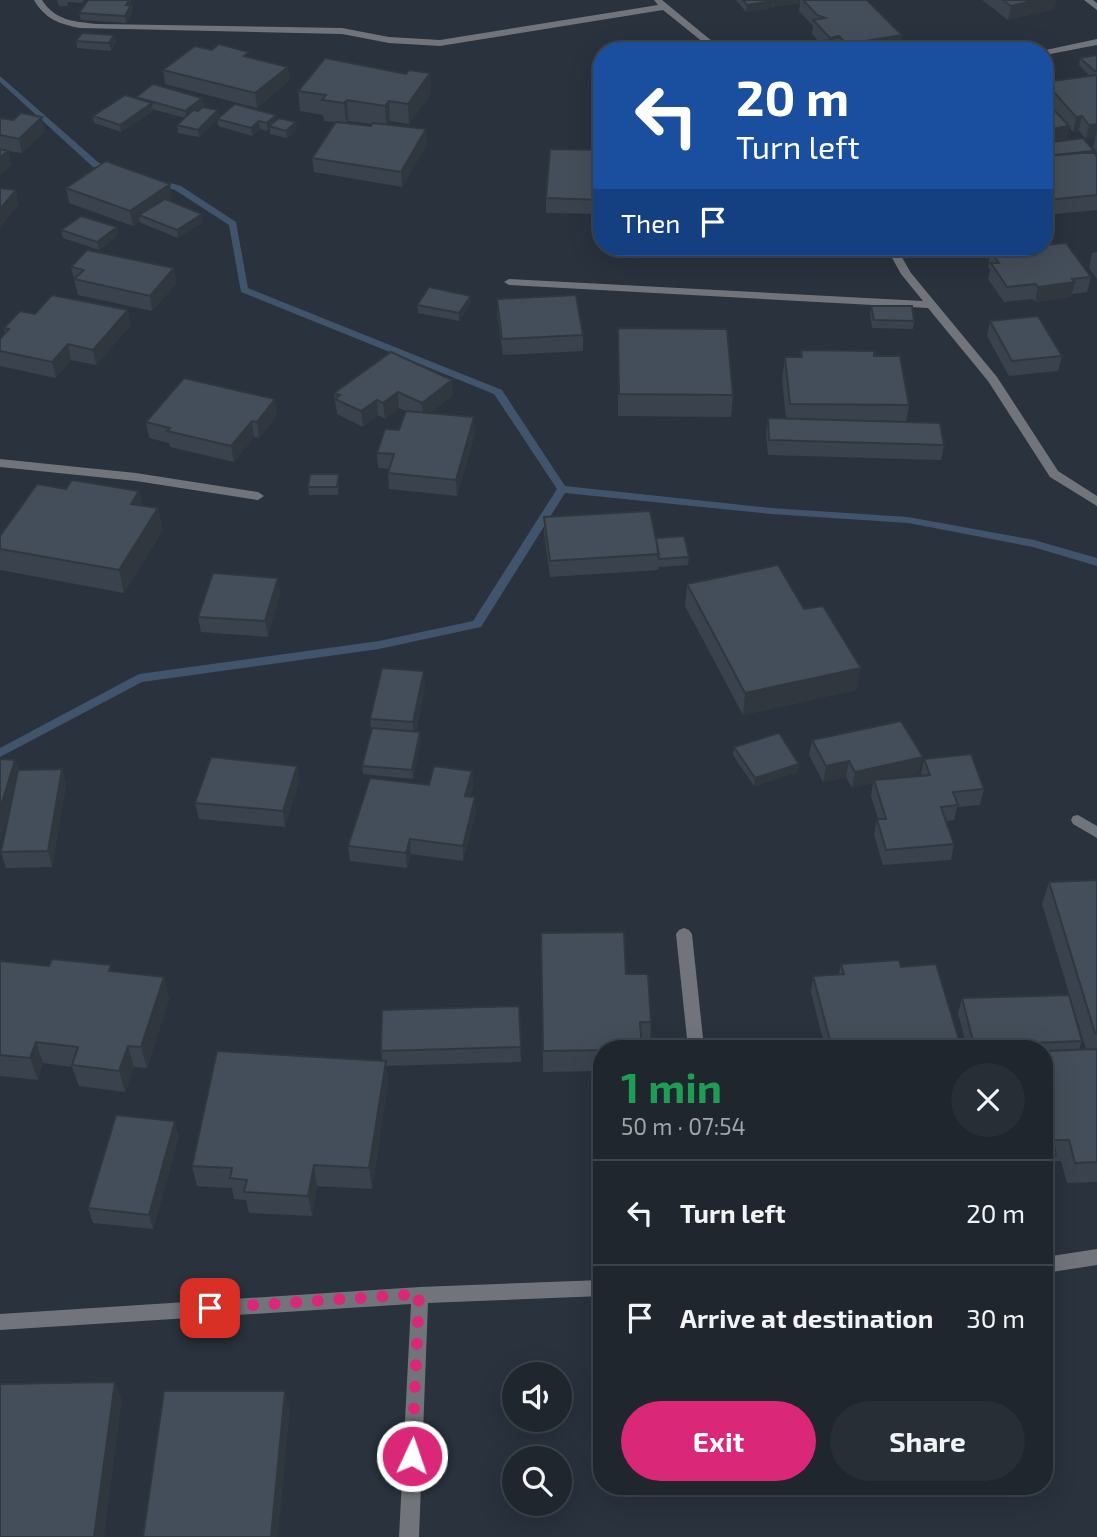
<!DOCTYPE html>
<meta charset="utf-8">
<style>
:root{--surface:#1f262e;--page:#272e36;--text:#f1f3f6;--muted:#a1a5aa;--line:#3c434a;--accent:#db2777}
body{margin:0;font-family:"Exo 2",sans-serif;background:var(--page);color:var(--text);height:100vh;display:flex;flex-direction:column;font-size:26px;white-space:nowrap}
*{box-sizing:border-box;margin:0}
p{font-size:23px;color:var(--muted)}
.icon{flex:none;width:38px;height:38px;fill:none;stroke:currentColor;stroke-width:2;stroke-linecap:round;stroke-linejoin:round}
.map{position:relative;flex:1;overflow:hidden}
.sheet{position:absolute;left:593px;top:1040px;width:460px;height:455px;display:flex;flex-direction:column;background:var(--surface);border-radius:28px;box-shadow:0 7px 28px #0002,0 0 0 2px var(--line)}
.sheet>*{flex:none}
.banner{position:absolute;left:593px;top:42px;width:460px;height:214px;border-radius:28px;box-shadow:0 7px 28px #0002,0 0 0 2px var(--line);background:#1a4fa0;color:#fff;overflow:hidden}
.controls{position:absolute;left:502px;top:1362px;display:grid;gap:14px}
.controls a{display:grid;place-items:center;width:70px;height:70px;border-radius:50%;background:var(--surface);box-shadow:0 7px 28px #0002,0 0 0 2px var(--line);font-size:35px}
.pin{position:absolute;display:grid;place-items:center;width:60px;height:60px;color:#fff;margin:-30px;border-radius:14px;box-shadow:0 4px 10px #0006}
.me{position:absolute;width:77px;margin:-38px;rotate:3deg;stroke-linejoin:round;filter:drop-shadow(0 0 5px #0008)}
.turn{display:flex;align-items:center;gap:24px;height:147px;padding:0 28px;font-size:32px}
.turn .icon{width:91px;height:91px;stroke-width:2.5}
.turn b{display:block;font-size:49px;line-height:60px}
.then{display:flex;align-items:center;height:66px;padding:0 28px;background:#0003;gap:14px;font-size:26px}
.round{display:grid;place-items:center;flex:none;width:74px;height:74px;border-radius:37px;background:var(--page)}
.head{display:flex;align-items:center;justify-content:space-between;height:119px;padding:0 28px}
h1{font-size:42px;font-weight:700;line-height:52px;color:#1e9e55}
.button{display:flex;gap:14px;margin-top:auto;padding:14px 28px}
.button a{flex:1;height:80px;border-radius:42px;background:var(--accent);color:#fff;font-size:28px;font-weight:700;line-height:80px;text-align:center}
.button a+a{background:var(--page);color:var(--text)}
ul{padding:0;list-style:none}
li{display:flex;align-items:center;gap:21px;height:105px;padding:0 28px;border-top:2px solid var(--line)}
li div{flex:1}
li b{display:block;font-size:26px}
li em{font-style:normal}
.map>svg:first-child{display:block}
</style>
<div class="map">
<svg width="1097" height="1537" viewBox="0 0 1097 1537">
<rect width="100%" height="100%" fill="#29323d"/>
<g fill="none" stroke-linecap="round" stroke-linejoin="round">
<path fill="#40546b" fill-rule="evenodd" d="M0 76 99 163 119 168V172L93 167 0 82Z
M157 179 181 186 236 222 248 288 502 390 565 486 771 508 908 517 1034 540 1097 558V566L1033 547 908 523 771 514 565 493 481 627 379 649 142 682 0 757V748L139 674 379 641 473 621 557 489 494 394 241 292 229 225 175 190 154 184 153 182Z"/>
<path fill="#71757b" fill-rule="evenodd" d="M684 928 689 930 692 934 704 1048H688L676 934 679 930Z"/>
<path fill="#71757b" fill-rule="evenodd" d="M34 0H42C55 21 76 22 98 24L342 28 389 37 440 40 658 5 654 0H662L724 51H714L663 10 440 46 389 43 342 34 80 28C59 24 45 19 34 0Z
M1084 0H1093L1097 3V10Z
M1097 39V45L1045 55V51H1041Z
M886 247H896L911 273 997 377 1058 471 1097 496V506L1050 477 988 381 928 308 509 285 504 282 509 279 923 301 901 274Z
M0 459 136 473 258 492 264 496 258 500 136 481 0 467Z
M1078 815 1097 826V838L1073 824 1071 820 1073 816Z
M1097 1249V1265L1045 1273V1257Z
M602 1280V1296L428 1303 419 1537H399L411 1304 0 1330V1314L420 1287Z"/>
</g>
<path fill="#3a434d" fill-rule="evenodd" d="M57 0H84L82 3 68 2 67 6H59Z
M736 0H867L902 35 900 49 890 51H765L819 42 812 34 813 26 799 11 800 3 773 7 772 6V8L746 12Z
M982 0H1056L1054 9 1008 20Z
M132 5V13L126 23 81 20 79 13Z
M114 35 116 42 111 51 77 48 76 41Z
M212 50 250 57 288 67 289 81 257 108 165 84 163 70Z
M1097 55V152L1093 147 1095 138 1086 139 1079 131 1073 132 1069 127 1066 140 1095 152 1094 153 1097 157V210L1045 215V100L1059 116 1045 99V82L1090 76 1079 65 1080 58Z
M430 73 431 94 409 124 390 121 388 124 427 144 402 187 314 172 312 158 335 122 324 121 323 115 300 111 298 91 406 74ZM348 121 372 124 371 126 347 123Z
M136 97 202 98 204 105 196 111 218 110 219 117 276 115 277 120 297 130 287 138 270 134V129L267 131 260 129 252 136 218 126 217 119 199 137 178 133 177 125 185 118 152 109 153 111 121 132 94 123 93 116 136 99Z
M0 118 45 131 22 153 8 151 11 165 0 175Z
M602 150V214L546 213V198Z
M66 188 172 199 169 201 203 222 178 238 141 223 140 221 133 226 69 203Z
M117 227 118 235 99 250 63 238 61 230Z
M991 252 1091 277 1087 292 1072 294 1071 297 1035 302 1033 299 1004 302 988 279 990 269 988 267Z
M1097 252V279L1089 268 1092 253Z
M71 267 177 283 152 311 78 295Z
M471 296V303L459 321 418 313 417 305Z
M497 299 583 335V351L503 355 497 314Z
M871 306 914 321 913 329 872 328 870 314Z
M35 314 131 325 96 365 71 360 56 378 0 366V339L5 333 4 328Z
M990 321 1062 356 1058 371 1009 376 987 336Z
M618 328 733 395 731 417 618 416Z
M801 350 874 356 909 405 906 422 944 445 941 460 768 455 766 433 768 418H786L782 379 785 357H800Z
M391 352 453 395 430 413 475 433 457 496 389 489 388 473 389 469 378 468 377 453 399 430 406 411 399 408 385 419 378 415 363 427 337 414 334 393Z
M277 415 259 438 254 437 234 462 170 447 169 443 149 438 146 422Z
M339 482 338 495H309L308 487Z
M66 489 139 491 142 505 158 508 163 530 124 593 0 570V536Z
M544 517 656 538 689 557 688 565 659 567V565L658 570 550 577 544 533Z
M687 584 804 609 857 690 743 715 685 606Z
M280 594 268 637 201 632 198 617Z
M425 687 416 731 420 732 421 740 413 779 363 774 362 766 371 730 370 719Z
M812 740 919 773 896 778 921 776V774L924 759 984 789 980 805 957 807 954 820 946 821 954 844 951 860 883 865 874 835 877 819H878L871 796 873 783 852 788 846 777 823 782 809 755Z
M734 747 799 764 798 772 754 786 733 755Z
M0 759 15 760 19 770 62 769 66 785 52 867 6 868 1 852 10 809 0 841Z
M297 766 299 781 285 827 199 819 195 803Z
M472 771 473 787 470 797 476 813 463 861 411 854 407 868 350 861 348 846 429 785Z
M1097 880V1182L1067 1183 1061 1161H1054L1049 1176H1045V1048H967L958 1013 962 998 1082 1041 1079 1049H1086L1042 904 1049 882Z
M541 933 626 974 651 1022 650 1043H642L602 1048V1071L543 1072Z
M0 961 164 977 169 999 147 1068 134 1067 125 1092 79 1086 72 1067 43 1063 38 1080 0 1076Z
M841 964 901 967 960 1043 959 1048H825L811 992 813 976 839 974Z
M519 1006 521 1062 386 1066 388 1082 372 1189 317 1186 312 1216 249 1213 246 1200 234 1199 232 1188 197 1186 192 1166 382 1060 381 1051Z
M179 1136 153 1229 93 1223 88 1208Z"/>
<path fill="#30373f" d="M129 0H131L132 13 126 23 125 16 126 5Z
M774 0H800V3L773 7Z
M1036 0H1056L1054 9 1008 20 1011 6Z
M773 1 772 8 746 12 747 5Z
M114 35 116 42 111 51 109 43Z
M902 35 900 49 890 51H846L847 44Z
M288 67 289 81 257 108 255 93Z
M430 73 431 94 409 124 408 104Z
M202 98 204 105 187 118 185 111Z
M347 100 348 121 346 124 344 103Z
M389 101 390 121 386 127 385 106Z
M152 103 153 111 121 132 120 125Z
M218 110 219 117 199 137 198 130Z
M276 115 277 123 269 126 270 129 267 131V123Z
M1082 116 1079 131 1073 132 1076 117Z
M42 117 45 131 22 153 19 139Z
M259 121 260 129 252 136 251 128Z
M296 122 297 130 287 138 286 131Z
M1097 124V133L1095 138 1086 139 1089 125Z
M1069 126 1066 141 1045 144V130Z
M426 129 427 144 402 187 401 172Z
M8 151 11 165 0 175V157Z
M170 184 172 199 145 218 139 215 140 221 133 226 130 211Z
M16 190 19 205 0 228V209Z
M202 214 203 222 178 238 177 230Z
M117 227 118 235 99 250 97 242Z
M174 268 177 283 152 311 150 296Z
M1075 282 1071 297 1035 302 1038 287Z
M471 296V303L459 321V313Z
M128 310 131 325 96 365 93 350Z
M68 344 71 360 56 378 52 362Z
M452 380 453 395 423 419 422 403Z
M398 392 399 408 385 419 383 403Z
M275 399 277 415 259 438 257 422Z
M377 400 378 415 363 427 361 411Z
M474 417 475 433 457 496 456 480Z
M252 421 254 437 234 462 231 446Z
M139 491 143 514 131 504Z
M158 508 163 530 124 593 119 570Z
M278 578 280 594 268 637 265 621Z
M861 668 857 690 743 715 745 693Z
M424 671 425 687 414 738 413 722Z
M420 732 421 740 413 779 412 770Z
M923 757 919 773 874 783V780L873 783 852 788 855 772Z
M15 760 20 775 0 841V809Z
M849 761 846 777 823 782 826 766Z
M799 764 798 772 754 786 755 778Z
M297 766 299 781 285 827 283 811Z
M62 769 66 785 52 867 48 851Z
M472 771 473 787 466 812 465 796Z
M475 797 476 813 463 861V846Z
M410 839 411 854 407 868 406 853Z
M164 977 169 999 147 1068 141 1047Z
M36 1042 43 1063 38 1080 30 1058Z
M128 1046 134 1067 125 1092 119 1071Z
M386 1061 388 1082 372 1189 369 1168Z
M175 1121 179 1136 153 1229 149 1215Z
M314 1165 317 1186 312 1216 308 1196Z
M115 1382 122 1400 104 1537H94Z
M285 1391 290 1410 278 1537H271Z"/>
<path fill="#444e5a" stroke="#30373f" stroke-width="2" d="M88 0H129L126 5H131L125 16 79 13Z
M743 0H772L773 1 747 5Z
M803 0H867L902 35 847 44 839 36 830 38 813 20 825 18 817 15Z
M1003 0H1036L1011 6Z
M82 33 114 35 109 43 76 41Z
M839 38 851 51H765Z
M219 44 249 52 244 56 288 67 255 93 163 70 195 46 212 50Z
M1097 55V71H1095L1080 58Z
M325 58 406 74 409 70 430 73 408 104 389 101 385 106 347 100 344 103 322 100 326 95 298 91Z
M1097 75V124L1089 125 1082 116 1076 117 1045 82Z
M153 84 202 98 185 111 136 97Z
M125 95 152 103 120 125 93 116Z
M1045 100 1069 126 1045 130Z
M235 104 276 115 267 123 259 121 251 128 217 119Z
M203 107 218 110 198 130 177 125 193 110 198 111Z
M21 113 42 117 19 139 0 135V118L13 120Z
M279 118 296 122 286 131 269 126Z
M336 122 371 126 373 123 426 129 401 172 312 158Z
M1083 138 1095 152 1045 156V143Z
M0 149 8 151 0 157Z
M550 149 602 150V200L546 198Z
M1093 151 1097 157V195L1047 200 1045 197V156Z
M106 161 170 184 130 211 66 188Z
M0 188 16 190 0 209Z
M165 199 202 214 177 230 139 215Z
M81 216 117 227 97 242 61 230Z
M1066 243 1091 277 1072 279 1075 282 1038 287 1036 284 1007 287 991 263H999L991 252 1032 247H1045V245Z
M87 250 174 268 150 296 74 279 84 270 71 267Z
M429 287 471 296 459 313 417 305Z
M52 295 128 310 93 350 68 344 52 362 0 351V339L9 329 4 328 20 311 35 314Z
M576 295 583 335 502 339 497 299Z
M871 306H912L914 321 874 320Z
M1038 316 1062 356 1012 361 990 321Z
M618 328 727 329 733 395 619 394Z
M801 350 874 351V356H900L909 405 790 404 785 357H802Z
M391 352 452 380 422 403 398 392 383 403 377 400 361 411 335 399 340 395 334 393Z
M184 378 275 399 257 422 252 421 231 446 167 431 170 428 146 422Z
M406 411 474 417 456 480 388 473 394 454 377 453 385 429 399 430Z
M768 418 940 423 944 445 769 440Z
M310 474H339L337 487H308Z
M72 480 139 491 131 504 158 508 119 570 0 549V536L37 484 66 489Z
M650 511 659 554 550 561 544 517Z
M684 536 689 557 659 559 656 538Z
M778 565 804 609 823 606 861 668 745 693 687 584Z
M213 573 278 578 265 621 198 617Z
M382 668 424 671 413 722 370 719Z
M901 721 923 757 855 772 849 761 826 766 812 740Z
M372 728 420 732 412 770 362 766Z
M779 733 799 764 755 778 734 747Z
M971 754 984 789 953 792 958 805 941 807 954 844 886 850 877 819H886L874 780 930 775 924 759Z
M211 757 297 766 283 811 195 803Z
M0 759 15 760 0 809Z
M434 766 472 771 465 796 475 797 463 846 410 839 406 853 348 846 370 778 429 785Z
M62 769 48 851 1 852 18 770Z
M1097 880V1033H1095L1049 882Z
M624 932 626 974H648L651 1022H640L642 1048H602V1050L543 1051 541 933Z
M52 959 111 965 109 971 164 977 141 1047 128 1046 119 1071 72 1065 78 1047 36 1042 30 1058 0 1055V961L49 966Z
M899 960 901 967 936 964 960 1043 900 1048H832L813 976 844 974 841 964Z
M1069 995 1082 1041 974 1045 962 998Z
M519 1006 521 1047 381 1051 382 1010Z
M1097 1049V1162L1075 1163 1069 1140H1053L1056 1156H1045V1051Z
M217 1051 386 1061 369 1168 314 1165 308 1196 244 1192 247 1180 230 1178 232 1168 192 1166Z
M116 1115 175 1121 149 1215 88 1208Z
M115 1382 94 1537H0V1384Z
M164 1391H285L271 1537H143Z"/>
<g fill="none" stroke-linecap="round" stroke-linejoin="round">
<path stroke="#db2777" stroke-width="12" stroke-dasharray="0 21.6" d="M210 1308 419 1294 412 1456"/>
</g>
</svg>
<div class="controls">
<a><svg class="icon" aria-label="sound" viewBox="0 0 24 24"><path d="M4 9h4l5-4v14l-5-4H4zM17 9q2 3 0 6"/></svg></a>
<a><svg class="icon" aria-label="search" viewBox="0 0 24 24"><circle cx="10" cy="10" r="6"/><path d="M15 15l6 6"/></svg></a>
</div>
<div class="pin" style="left:210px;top:1308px;background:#d93025"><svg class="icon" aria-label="arrive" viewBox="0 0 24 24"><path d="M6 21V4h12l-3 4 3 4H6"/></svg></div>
<svg class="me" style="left:412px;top:1456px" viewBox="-20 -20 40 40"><circle r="17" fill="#db2777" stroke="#fff" stroke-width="3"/><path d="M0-11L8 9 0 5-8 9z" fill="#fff"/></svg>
<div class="banner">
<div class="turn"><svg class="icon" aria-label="left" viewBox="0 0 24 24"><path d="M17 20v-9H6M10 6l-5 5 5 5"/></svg><div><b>20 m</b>Turn left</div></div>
<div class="then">Then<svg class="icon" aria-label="arrive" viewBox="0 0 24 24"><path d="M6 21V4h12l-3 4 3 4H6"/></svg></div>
</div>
<section class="sheet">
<div class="head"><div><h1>1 min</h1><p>50 m · 07:54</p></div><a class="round"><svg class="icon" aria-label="close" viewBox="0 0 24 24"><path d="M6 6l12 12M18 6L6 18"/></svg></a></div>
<ul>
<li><svg class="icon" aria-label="left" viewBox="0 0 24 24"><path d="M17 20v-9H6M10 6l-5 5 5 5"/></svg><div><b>Turn left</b></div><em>20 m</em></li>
<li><svg class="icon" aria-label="arrive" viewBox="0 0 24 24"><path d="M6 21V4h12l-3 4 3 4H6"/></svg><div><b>Arrive at destination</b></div><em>30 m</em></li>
</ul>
<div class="button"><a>Exit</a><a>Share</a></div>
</section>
</div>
